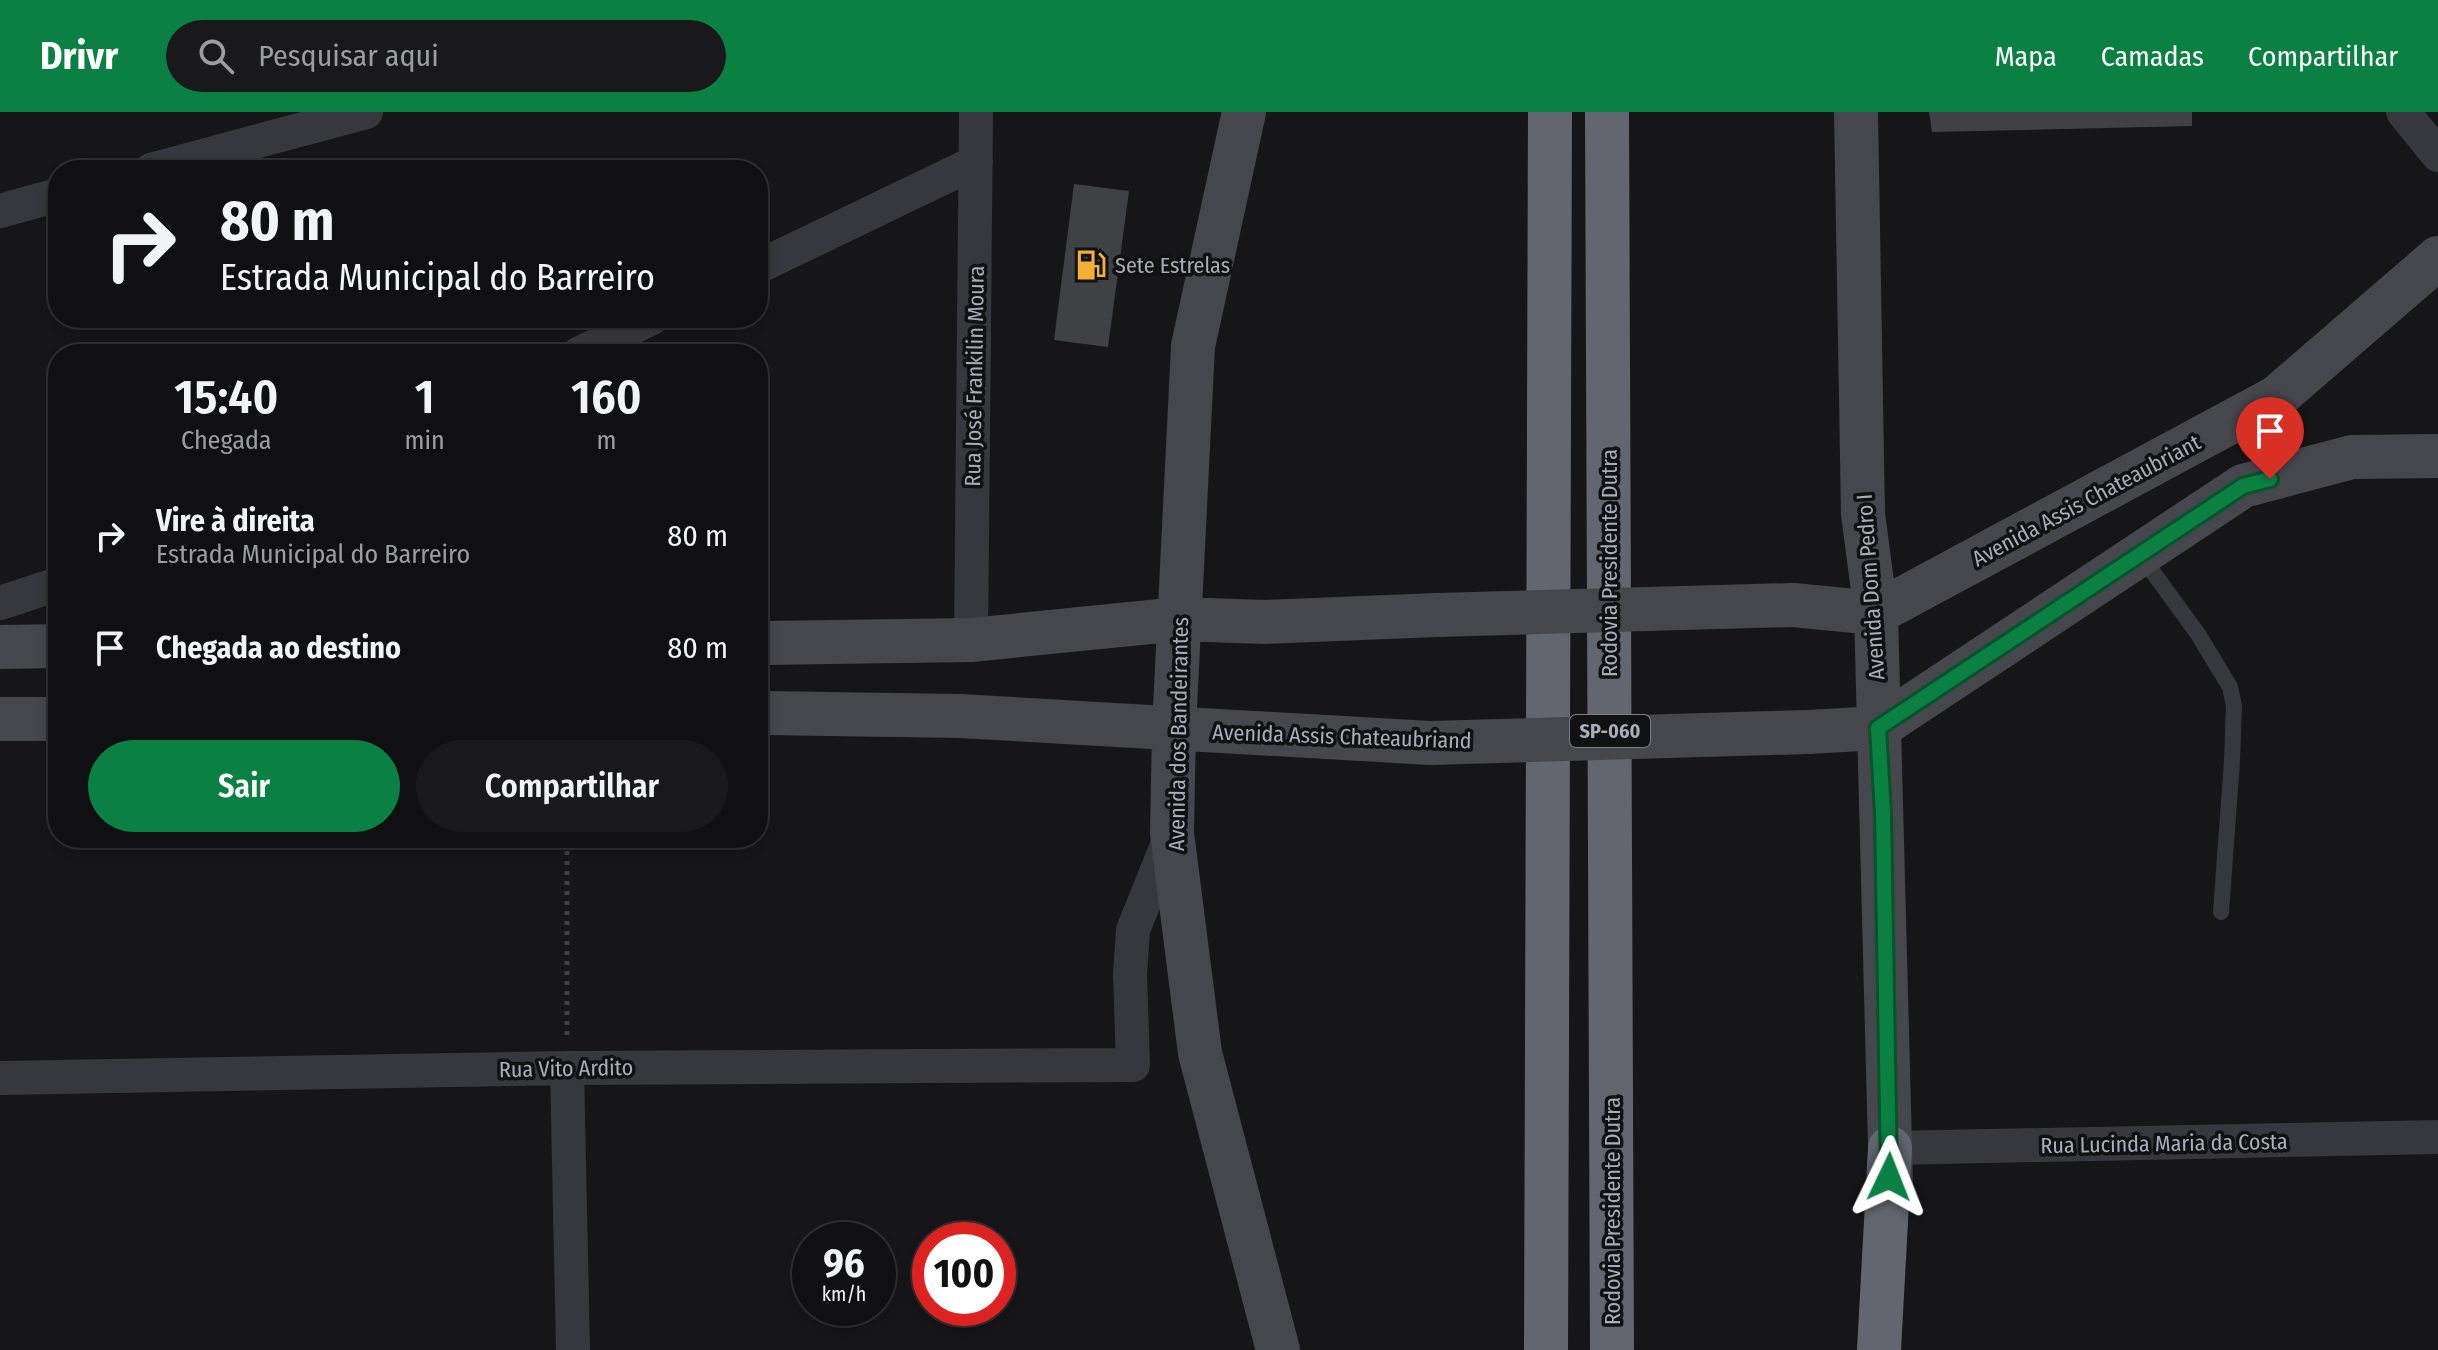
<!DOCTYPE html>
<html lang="pt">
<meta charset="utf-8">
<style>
:root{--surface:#101012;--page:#19191b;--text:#f1f3f6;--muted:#9c9d9f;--line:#303032;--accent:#0b8043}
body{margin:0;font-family:"Fira Sans Condensed",sans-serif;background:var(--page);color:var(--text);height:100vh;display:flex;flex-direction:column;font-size:30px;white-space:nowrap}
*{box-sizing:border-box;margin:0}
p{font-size:26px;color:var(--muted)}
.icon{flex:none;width:44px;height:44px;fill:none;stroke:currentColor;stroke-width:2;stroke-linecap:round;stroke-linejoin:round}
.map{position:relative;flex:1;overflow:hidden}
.details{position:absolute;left:48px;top:232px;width:720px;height:504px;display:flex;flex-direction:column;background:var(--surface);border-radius:32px;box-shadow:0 4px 12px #0003,0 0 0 2px var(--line)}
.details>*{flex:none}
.hud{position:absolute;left:48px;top:48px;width:720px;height:168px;border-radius:32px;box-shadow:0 4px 12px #0003,0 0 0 2px var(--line);background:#101012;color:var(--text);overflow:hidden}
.speed{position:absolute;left:792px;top:1110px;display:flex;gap:16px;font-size:40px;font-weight:700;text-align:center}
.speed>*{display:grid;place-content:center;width:104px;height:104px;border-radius:50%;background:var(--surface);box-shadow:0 4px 12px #0003,0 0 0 2px var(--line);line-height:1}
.speed small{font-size:20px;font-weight:400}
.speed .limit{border:12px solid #d22;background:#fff;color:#111}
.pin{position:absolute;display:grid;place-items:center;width:68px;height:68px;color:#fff;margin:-82px -34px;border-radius:50% 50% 50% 0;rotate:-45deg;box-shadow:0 0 8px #0007}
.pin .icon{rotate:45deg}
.me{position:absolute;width:88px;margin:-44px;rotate:2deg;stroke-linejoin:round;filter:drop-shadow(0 0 6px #0008)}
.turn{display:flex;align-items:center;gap:28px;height:168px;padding:0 40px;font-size:36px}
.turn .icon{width:104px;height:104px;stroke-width:2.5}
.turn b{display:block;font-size:56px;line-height:68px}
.eta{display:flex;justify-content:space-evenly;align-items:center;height:136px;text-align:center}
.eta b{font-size:48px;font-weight:600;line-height:56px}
.cta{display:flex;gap:16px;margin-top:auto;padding:16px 40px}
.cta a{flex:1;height:92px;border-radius:48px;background:var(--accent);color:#fff;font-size:32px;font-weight:600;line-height:92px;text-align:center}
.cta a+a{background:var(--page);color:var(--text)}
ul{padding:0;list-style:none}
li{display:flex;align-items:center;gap:24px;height:112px;padding:0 40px}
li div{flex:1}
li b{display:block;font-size:30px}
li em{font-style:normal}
header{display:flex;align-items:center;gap:48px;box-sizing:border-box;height:112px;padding:0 40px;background:var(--accent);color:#fff}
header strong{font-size:38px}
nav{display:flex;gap:44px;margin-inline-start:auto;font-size:28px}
.search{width:560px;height:72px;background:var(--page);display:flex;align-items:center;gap:20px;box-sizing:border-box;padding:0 28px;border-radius:44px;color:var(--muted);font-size:30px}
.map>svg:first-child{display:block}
</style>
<header>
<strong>Drivr</strong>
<div class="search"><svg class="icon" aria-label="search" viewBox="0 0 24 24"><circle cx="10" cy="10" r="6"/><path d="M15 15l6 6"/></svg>Pesquisar aqui</div>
<nav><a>Mapa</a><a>Camadas</a><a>Compartilhar</a></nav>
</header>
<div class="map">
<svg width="2438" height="1238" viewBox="0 0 2438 1238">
<rect width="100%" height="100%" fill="#161618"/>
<path fill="#404145" d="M1929 0H2192V14L1932 20Z
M1074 72 1129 79 1108 235 1054 228Z"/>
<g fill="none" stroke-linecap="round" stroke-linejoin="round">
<path stroke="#3d3f44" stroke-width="5" stroke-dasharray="4 6" stroke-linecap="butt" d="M567 923V726"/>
<path stroke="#37383d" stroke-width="16" d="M2141 444 2198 522 2230 575 2234 594 2232 649 2221 800"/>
<path stroke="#37383d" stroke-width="34" d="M2403 0 2438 43
M151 58 366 0
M0 99 58 83
M758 155 976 50
M578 242 652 206
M0 491 58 472
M971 528 976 0
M567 956 573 1238
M0 966 567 956 1133 953 1130 862 1133 818 1172 721
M1890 1036 2438 1025"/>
<path stroke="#45474d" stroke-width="44" d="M1244 0 1193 234 1174 616 1172 721 1200 941 1278 1238
M1856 0 1863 402 1876 501 1891 1072
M1793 493 1876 501
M1876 501 2277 285 2438 146
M758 531 971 528 1180 507 1264 510 1437 503
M0 535 58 534
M758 601 960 604 1430 631
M0 607H58
M1808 620 1878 616 2243 374 2352 345 2438 344"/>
<path stroke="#63666e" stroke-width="44" d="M1607 0 1612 1238
M1546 1238 1550 0
M1879 1238 1890 1036"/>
<path stroke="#45474d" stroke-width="44" d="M1437 503 1793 493
M1430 631 1808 620"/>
</g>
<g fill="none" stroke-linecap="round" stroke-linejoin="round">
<g stroke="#07532c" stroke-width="20">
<path id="route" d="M1889 1065 1883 701 1878 616 2243 374 2270 367"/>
</g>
<use href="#route" stroke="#0b8043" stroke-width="14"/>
</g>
<defs>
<g id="fuel-bare" transform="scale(2.4)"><path d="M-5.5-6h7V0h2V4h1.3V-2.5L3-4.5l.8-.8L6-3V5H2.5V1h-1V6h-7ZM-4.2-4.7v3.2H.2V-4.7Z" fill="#f2b134" stroke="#111113" stroke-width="2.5" paint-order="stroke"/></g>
</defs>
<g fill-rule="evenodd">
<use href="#fuel-bare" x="1091" y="153"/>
</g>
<g text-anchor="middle" stroke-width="7" stroke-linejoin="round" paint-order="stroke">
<rect fill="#111113" stroke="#7b7e86" stroke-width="2" x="1570" y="603" width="80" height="32" rx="6"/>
<g font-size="20" font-weight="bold" fill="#a8adb8">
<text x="1610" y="626">SP-060</text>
</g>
<g font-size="22" fill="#a8adb8" stroke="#111113" text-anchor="start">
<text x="1115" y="161">Sete Estrelas</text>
</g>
<g font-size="22" fill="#a8adb8" stroke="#111113">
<text transform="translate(974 264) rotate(-89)" y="8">Rua José Frankilin Moura</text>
<text transform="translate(2086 388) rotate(-28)" y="8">Avenida Assis Chateaubriant</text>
<text transform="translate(1609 451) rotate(-90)" y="8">Rodovia Presidente Dutra</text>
<text transform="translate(1870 475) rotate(-94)" y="8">Avenida Dom Pedro I</text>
<text transform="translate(1178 622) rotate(-89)" y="8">Avenida dos Bandeirantes</text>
<text transform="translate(1342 624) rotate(2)" y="8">Avenida Assis Chateaubriand</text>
<text transform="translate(566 956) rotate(-1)" y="8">Rua Vito Ardito</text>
<text transform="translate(2164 1031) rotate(-1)" y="8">Rua Lucinda Maria da Costa</text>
<text transform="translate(1612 1099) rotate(-90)" y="8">Rodovia Presidente Dutra</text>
</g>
</g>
</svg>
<div class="speed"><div>96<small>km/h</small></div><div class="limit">100</div></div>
<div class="pin" style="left:2270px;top:367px;background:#d93025"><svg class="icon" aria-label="arrive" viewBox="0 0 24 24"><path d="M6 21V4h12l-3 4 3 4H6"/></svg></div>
<svg class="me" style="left:1889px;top:1065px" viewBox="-20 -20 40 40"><path d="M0-17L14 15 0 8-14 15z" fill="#0b8043" stroke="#fff" stroke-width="4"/></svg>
<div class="hud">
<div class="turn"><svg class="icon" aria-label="right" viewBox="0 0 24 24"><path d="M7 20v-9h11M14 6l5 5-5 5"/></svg><div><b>80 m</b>Estrada Municipal do Barreiro</div></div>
</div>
<section class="details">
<div class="eta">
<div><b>15:40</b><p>Chegada</p></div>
<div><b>1</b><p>min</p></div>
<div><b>160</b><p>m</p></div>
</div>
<ul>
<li><svg class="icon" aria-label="right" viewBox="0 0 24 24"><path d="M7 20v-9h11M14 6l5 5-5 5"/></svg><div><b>Vire à direita</b><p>Estrada Municipal do Barreiro</p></div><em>80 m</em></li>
<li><svg class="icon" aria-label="arrive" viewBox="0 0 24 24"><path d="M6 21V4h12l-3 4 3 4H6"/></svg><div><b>Chegada ao destino</b></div><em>80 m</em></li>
</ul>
<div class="cta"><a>Sair</a><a>Compartilhar</a></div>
</section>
</div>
